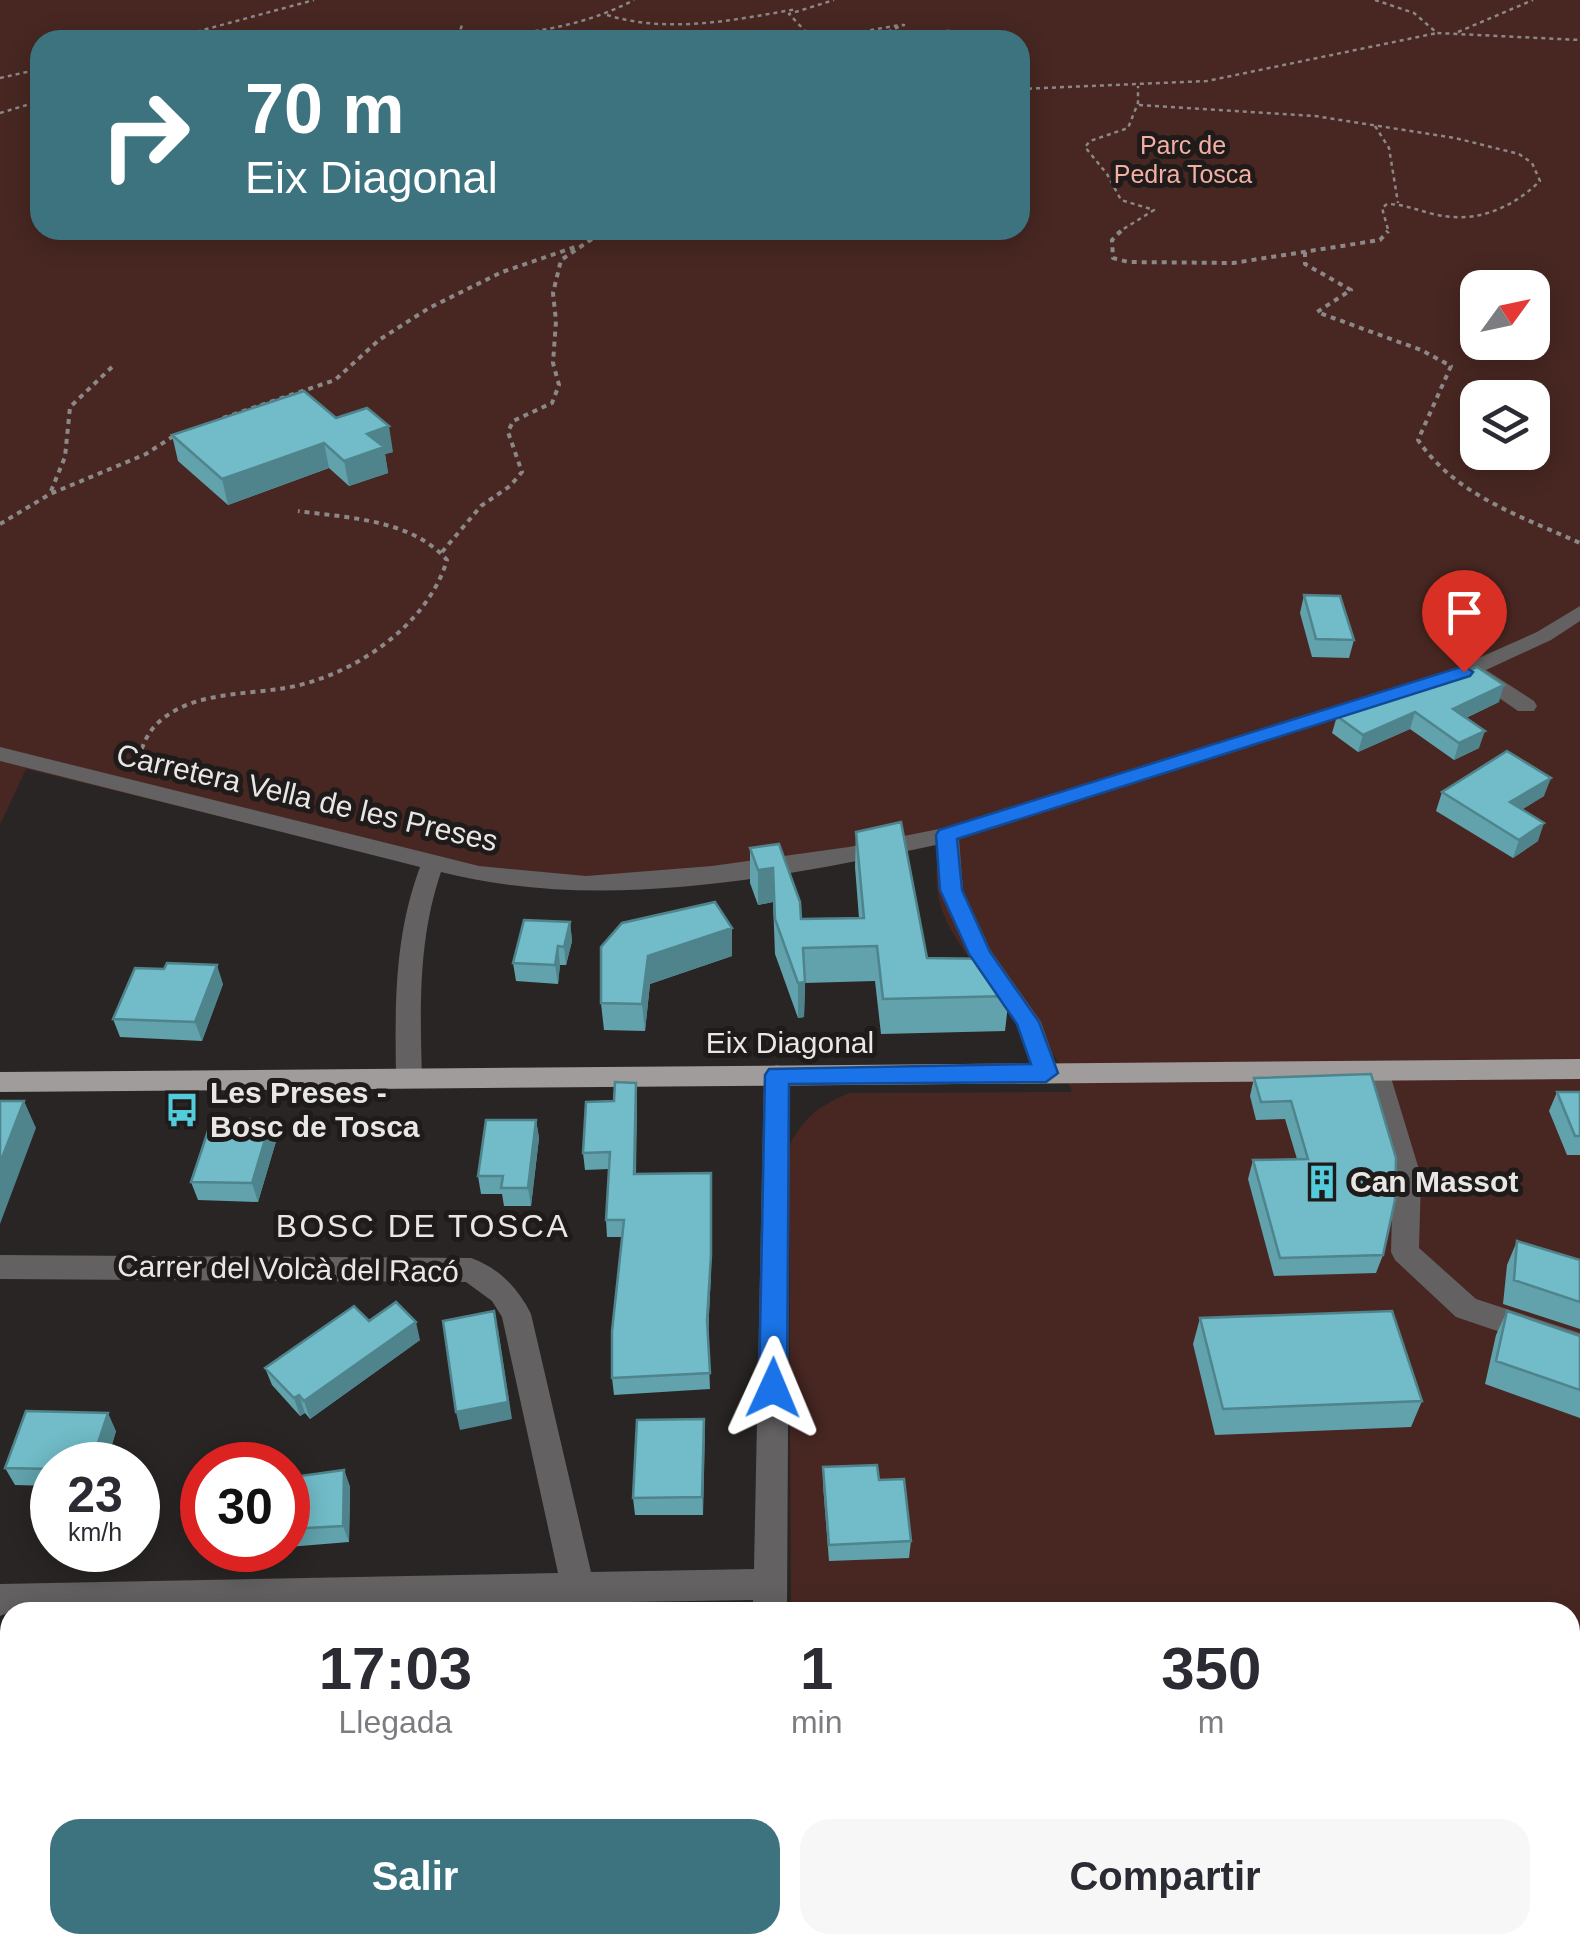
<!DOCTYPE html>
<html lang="es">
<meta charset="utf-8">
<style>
:root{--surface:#fff;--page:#f7f7f7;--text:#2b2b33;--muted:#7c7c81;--accent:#3d737f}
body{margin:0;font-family:Arial,sans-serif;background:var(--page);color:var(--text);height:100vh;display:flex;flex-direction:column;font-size:38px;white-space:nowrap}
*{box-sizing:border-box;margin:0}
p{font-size:32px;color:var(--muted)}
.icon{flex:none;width:55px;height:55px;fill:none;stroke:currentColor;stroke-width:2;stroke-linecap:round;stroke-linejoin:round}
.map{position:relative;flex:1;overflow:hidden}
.sheet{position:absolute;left:0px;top:1602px;width:1580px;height:352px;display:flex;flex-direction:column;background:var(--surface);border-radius:30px 30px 0 0;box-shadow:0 5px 25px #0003}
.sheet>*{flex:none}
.hud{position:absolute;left:30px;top:30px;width:1000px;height:210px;border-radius:30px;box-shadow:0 5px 25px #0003;background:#3d737f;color:#fff;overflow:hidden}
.needle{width:65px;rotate:57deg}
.fabs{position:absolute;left:1460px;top:270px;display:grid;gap:20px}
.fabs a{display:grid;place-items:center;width:90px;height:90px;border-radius:20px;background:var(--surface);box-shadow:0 5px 25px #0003;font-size:50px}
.speed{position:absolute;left:30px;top:1442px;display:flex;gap:20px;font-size:50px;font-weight:700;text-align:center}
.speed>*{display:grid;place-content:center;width:130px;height:130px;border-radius:50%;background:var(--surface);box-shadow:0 5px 25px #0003;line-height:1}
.speed small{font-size:25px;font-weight:400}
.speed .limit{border:15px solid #d22;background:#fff;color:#111}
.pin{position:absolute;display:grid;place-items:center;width:85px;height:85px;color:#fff;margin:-102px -42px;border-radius:50% 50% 50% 0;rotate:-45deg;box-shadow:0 0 10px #0007}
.pin .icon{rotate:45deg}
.me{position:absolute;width:110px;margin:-55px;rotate:1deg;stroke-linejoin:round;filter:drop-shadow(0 0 8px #0008)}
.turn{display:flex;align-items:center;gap:35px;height:210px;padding:0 50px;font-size:45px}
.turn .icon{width:130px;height:130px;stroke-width:2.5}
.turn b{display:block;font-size:70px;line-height:85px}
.eta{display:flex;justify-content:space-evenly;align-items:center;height:170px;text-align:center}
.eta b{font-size:60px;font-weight:800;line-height:70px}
.action{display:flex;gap:20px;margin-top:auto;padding:20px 50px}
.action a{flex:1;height:115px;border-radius:30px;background:var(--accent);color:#fff;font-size:40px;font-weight:800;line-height:115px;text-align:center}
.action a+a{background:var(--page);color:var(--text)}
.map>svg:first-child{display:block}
</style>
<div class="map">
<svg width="1580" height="1954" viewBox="0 0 1580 1954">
<rect width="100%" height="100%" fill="#282524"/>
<path fill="#482722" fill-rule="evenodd" d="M0 0H1580V1954H0V1771L10 1770V1945H1570V1612H791L789 1146C804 1117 819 1106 849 1093L1072 1092C1068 1082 1064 1071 1059 1063 1019 1001 902 925 946 839L650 887 426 867 26 769 0 825ZM40 40H1020V230H40ZM1478 288H1532V342H1478ZM1478 398H1532V452H1478Z"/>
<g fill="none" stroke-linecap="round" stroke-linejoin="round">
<path stroke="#8b8887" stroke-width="2.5" stroke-dasharray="4 4" stroke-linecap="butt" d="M1375 0 1414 13 1437 33 1580 40
M607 15C669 34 734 20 797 9
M1458 32 1533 0
M532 35 565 40
M458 37 463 22
M166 40 314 0
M271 40C393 26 520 59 634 0
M821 40 807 33 789 14 834 0
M857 40 854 33 900 25H904L887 32 951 31 936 40
M0 78 40 69
M1020 89 1207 81 1437 33
M1139 105 1315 116 1455 138 1519 154 1532 163 1540 181C1510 210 1474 224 1433 214 1417 210 1403 204 1387 204L1382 208 1389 233
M0 113 40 101
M1375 126 1389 148 1398 203
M612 233 623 230
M1117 233 1154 210 1121 200 1107 174 1085 147 1090 141 1128 128 1138 103V86"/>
<path stroke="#8b8887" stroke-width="4" stroke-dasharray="5 5" stroke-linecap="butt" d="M1121 231 1112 240 1113 258 1128 262 1233 263 1380 240 1388 231
M1305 252V264L1351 290 1317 312 1421 350 1451 366 1418 440C1456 496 1521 516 1580 543
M223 418 335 380 379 340 429 308 502 272 578 246
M51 491 65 457 70 407 113 366
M0 524 50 494 146 454 175 435
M442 552 481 506 510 486 522 472 508 432 513 421 552 403 559 385 553 363 556 321 553 293 561 260 592 239 620 231
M136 768C141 750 145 734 160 721 193 692 244 695 285 688 351 677 427 627 447 560 411 519 348 518 298 511"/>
<path fill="#636161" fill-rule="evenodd" d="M1580 606V621L1551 640 1486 670 1534 701 1537 706 1534 711H1518L1469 677 959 839 963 890 991 951 1041 1022 1059 1073 1055 1080H1037L1016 1024 968 954 939 890 936 845C777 878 602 913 441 872 418 940 420 1007 422 1078L418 1085H400L396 1078C395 1005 394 937 420 867L0 761V747L479 866 586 876 712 866 849 847 944 828 1456 668 1537 632Z
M1376 1061 1385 1064 1389 1071 1421 1176 1419 1248 1476 1299 1580 1333V1359L1456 1317 1395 1260 1391 1252 1393 1176 1363 1071 1367 1064Z
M777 1065 786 1068 790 1075 787 1612H753V1600L10 1612 0 1616V1584L558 1573 502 1317 492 1301 466 1282 0 1279V1255L471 1258C499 1268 518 1288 531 1314L591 1572 754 1569 764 1075 768 1068Z
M746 1945H784V1954H746Z"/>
<path fill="#a09c9c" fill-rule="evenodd" d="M1580 1059V1079L0 1092V1072Z"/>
</g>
<path fill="#61a2ac" d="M336 418 393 452 385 454 388 473 349 486 329 468 228 505 178 461 172 435Z
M1304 595 1354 640 1349 658 1312 657 1300 613Z
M1499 702 1466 718 1479 748 1454 760 1410 729 1358 752 1332 733 1337 716Z
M1442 792 1544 796 1522 809 1538 841 1513 858 1436 811Z
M856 832 927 958 1009 996 1005 1031 881 1034 875 981 805 983 804 1017 798 1018 775 954 773 902 758 905 750 883V848L801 919 859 918 855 867Z
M570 922 572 941 566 965H560L558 984 516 981 513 963Z
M732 928V956L650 984 645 1031 604 1030 601 1003Z
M223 984 202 1041 120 1037 113 1019Z
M1371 1074 1383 1255 1376 1273 1274 1276 1248 1179 1253 1160 1297 1159 1285 1119 1256 1120 1250 1096 1254 1078Z
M636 1083 637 1100 636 1174 711 1189V1272L708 1336 710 1389 614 1395 612 1378 623 1237H607L606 1220 609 1169 585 1170 583 1153 614 1101Z
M1557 1092H1580V1155H1567L1549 1111Z
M536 1120 539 1138 531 1206H504L502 1194H481L478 1176Z
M277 1138 258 1202 198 1200 191 1182Z
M1517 1241 1580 1260V1329L1503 1304 1507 1265Z
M1507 1311 1580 1336V1418L1485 1384 1496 1335Z
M1200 1318 1422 1401 1411 1427 1215 1435 1193 1344Z
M369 1321 420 1340 310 1419 305 1413 300 1416 272 1385 265 1368Z
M704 1419 703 1515H635L633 1498Z
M116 1431 106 1465H52V1486L15 1485 5 1468Z
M823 1467 879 1480 911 1541 909 1558 829 1561 823 1485Z
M344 1470 350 1487 349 1542 288 1547V1482Z
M914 1945H996L997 1954H915Z"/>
<path fill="#4f848c" d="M389 426 393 452 385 454 388 473 349 486 344 461 367 434Z
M324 443 329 468 228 505 222 479Z
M1504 685 1499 702 1448 726 1453 709Z
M1415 712 1410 729 1358 752 1363 735Z
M1485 731 1479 748 1454 760 1459 743Z
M1551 778 1544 796 1504 821 1510 802Z
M1544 823 1538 841 1513 858 1519 840Z
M773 868V902L758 905V870Z
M570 922 572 941 566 965 564 947Z
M732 928V956L650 984 645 1031 642 1004 648 956Z
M558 946 560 965 558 984 555 965Z
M217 965 223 984 202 1041 195 1022Z
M805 982 804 1017 798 1018V983Z
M636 1083 637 1100 635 1190 634 1174Z
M24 1101 36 1128 0 1224V1163Z
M271 1120 277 1138 258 1202 252 1183Z
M536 1120 539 1138 531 1206 528 1188Z
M711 1173V1272L708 1336 707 1320Z
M416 1322 420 1340 310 1419 304 1401Z
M498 1329 512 1419 460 1430 456 1412Z
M299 1395 305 1413 300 1416 294 1398Z
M108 1413 116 1431 106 1465H104L96 1449Z
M704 1419 705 1437 703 1515 702 1497Z
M72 1449 81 1465H67Z
M344 1470 350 1487 349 1542 343 1526Z
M81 1945H105L96 1954H75L74 1952Z"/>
<path fill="#71bcc8" stroke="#4f848c" stroke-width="2.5" d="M304 391 336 418 367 408 389 426 367 434 384 447 344 461 324 443 222 479 172 435Z
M1304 595 1340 596 1354 640 1316 639Z
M1477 667 1504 685 1453 709 1485 731 1459 743 1415 712 1363 735 1337 716 1409 684 1418 685 1449 672 1456 676Z
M1507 751 1551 778 1510 802 1544 823 1519 840 1442 792Z
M901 822 927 958 995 959 1004 973 1009 996 883 999 877 946 803 948 805 982 798 983 775 919 773 868 758 870 750 848 779 844 800 902 801 919 864 918 856 832Z
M715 902 732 928 648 956 642 1004 601 1003V947L622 923Z
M524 920 570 922 564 947 558 946 555 965 513 963Z
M167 963 217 965 195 1022 113 1019 135 968 164 969Z
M1371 1074 1396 1158 1395 1200 1383 1255 1280 1258 1253 1160 1308 1159 1291 1101 1261 1102 1254 1078Z
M615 1082 636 1083 634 1174 711 1173V1255L707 1320 710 1373 612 1378V1331L624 1220H606L610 1152 583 1153 586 1102 614 1101Z
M1557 1092H1580V1136H1575Z
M0 1101H24L0 1163Z
M212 1119 271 1120 252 1183 191 1182Z
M486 1120H536L528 1188H501L503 1176H478Z
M1517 1241 1580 1260V1302L1514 1280Z
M396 1302 416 1322 304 1401 299 1395 294 1398 265 1368 354 1306 369 1321Z
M494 1311 508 1402 456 1412 443 1321Z
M1392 1311 1422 1401 1223 1409 1200 1318Z
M1507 1311 1580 1336V1390L1496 1361Z
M26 1411 108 1413 96 1449H72L67 1465H52V1469L5 1468Z
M704 1419 702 1497 633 1498 637 1420Z
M877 1465 879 1480 904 1479 911 1541 829 1545 823 1467Z
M344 1470 343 1526 288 1529V1482L293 1481V1477Z
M880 1611H934V1612H880Z
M67 1945H81L74 1952Z
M617 1945H713V1954H616Z
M919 1945H996L997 1954H919Z"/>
<path fill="#1a73e8" stroke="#114b97" stroke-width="2.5" d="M1464 666 1473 672 1470 676 957 839 962 890 990 952 1039 1022 1058 1073 1046 1082 789 1084 787 1388 783 1397 773 1400 763 1397 759 1388 765 1075 769 1069 1031 1064 1017 1024 969 954 940 890 936 835 939 830Z"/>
<defs>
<g id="bus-bare" transform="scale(2.7)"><path d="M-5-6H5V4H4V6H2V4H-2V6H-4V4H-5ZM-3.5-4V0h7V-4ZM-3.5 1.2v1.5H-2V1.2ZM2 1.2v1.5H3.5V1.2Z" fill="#53cbdb" stroke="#1e1b1a" stroke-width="2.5" paint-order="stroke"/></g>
<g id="building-bare" transform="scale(2.7)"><path d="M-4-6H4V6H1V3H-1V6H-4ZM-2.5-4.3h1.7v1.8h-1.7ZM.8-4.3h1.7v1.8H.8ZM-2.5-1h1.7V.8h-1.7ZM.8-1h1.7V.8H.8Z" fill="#53cbdb" stroke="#1e1b1a" stroke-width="2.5" paint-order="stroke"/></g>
</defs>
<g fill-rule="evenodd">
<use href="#bus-bare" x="182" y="1110"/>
<use href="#building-bare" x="1322" y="1182"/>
</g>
<g text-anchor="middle" stroke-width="10" stroke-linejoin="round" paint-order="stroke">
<g font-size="25" fill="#f4aea2" stroke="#1e1b1a">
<text x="1183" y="154">Parc de<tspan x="1183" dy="29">Pedra Tosca</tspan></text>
</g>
<g font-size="30" fill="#e9e6e6" stroke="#1e1b1a">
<text transform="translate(307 798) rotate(13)" y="10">Carretera Vella de les Preses</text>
<text x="790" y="1053">Eix Diagonal</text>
<text transform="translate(288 1269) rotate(1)" y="10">Carrer del Volcà del Racó</text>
</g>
<g font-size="30" font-weight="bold" fill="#e9e6e6" stroke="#1e1b1a" text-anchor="start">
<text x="210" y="1103">Les Preses -<tspan x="210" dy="34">Bosc de Tosca</tspan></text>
<text x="1350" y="1192">Can Massot</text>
</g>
<g font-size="32" letter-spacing="2.5" fill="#e9e6e6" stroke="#1e1b1a">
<text x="423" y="1237">BOSC DE TOSCA</text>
</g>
</g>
</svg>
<div class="fabs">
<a><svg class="needle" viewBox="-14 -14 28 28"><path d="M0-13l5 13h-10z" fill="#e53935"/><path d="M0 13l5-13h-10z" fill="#7c7c81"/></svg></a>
<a><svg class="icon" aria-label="layers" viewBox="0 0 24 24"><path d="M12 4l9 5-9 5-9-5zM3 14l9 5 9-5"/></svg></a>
</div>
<div class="speed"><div>23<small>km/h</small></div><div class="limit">30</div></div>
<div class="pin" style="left:1464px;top:672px;background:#d93025"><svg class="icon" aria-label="arrive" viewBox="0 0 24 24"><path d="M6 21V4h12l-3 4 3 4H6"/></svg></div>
<svg class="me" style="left:773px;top:1388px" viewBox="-20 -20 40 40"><path d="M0-17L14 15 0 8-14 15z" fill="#1a73e8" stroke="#fff" stroke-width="4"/></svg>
<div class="hud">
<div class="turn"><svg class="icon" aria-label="right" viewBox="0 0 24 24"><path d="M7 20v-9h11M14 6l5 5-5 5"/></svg><div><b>70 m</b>Eix Diagonal</div></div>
</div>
<section class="sheet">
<div class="eta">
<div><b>17:03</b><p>Llegada</p></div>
<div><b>1</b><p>min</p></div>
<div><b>350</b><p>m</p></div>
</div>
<div class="action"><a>Salir</a><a>Compartir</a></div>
</section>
</div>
